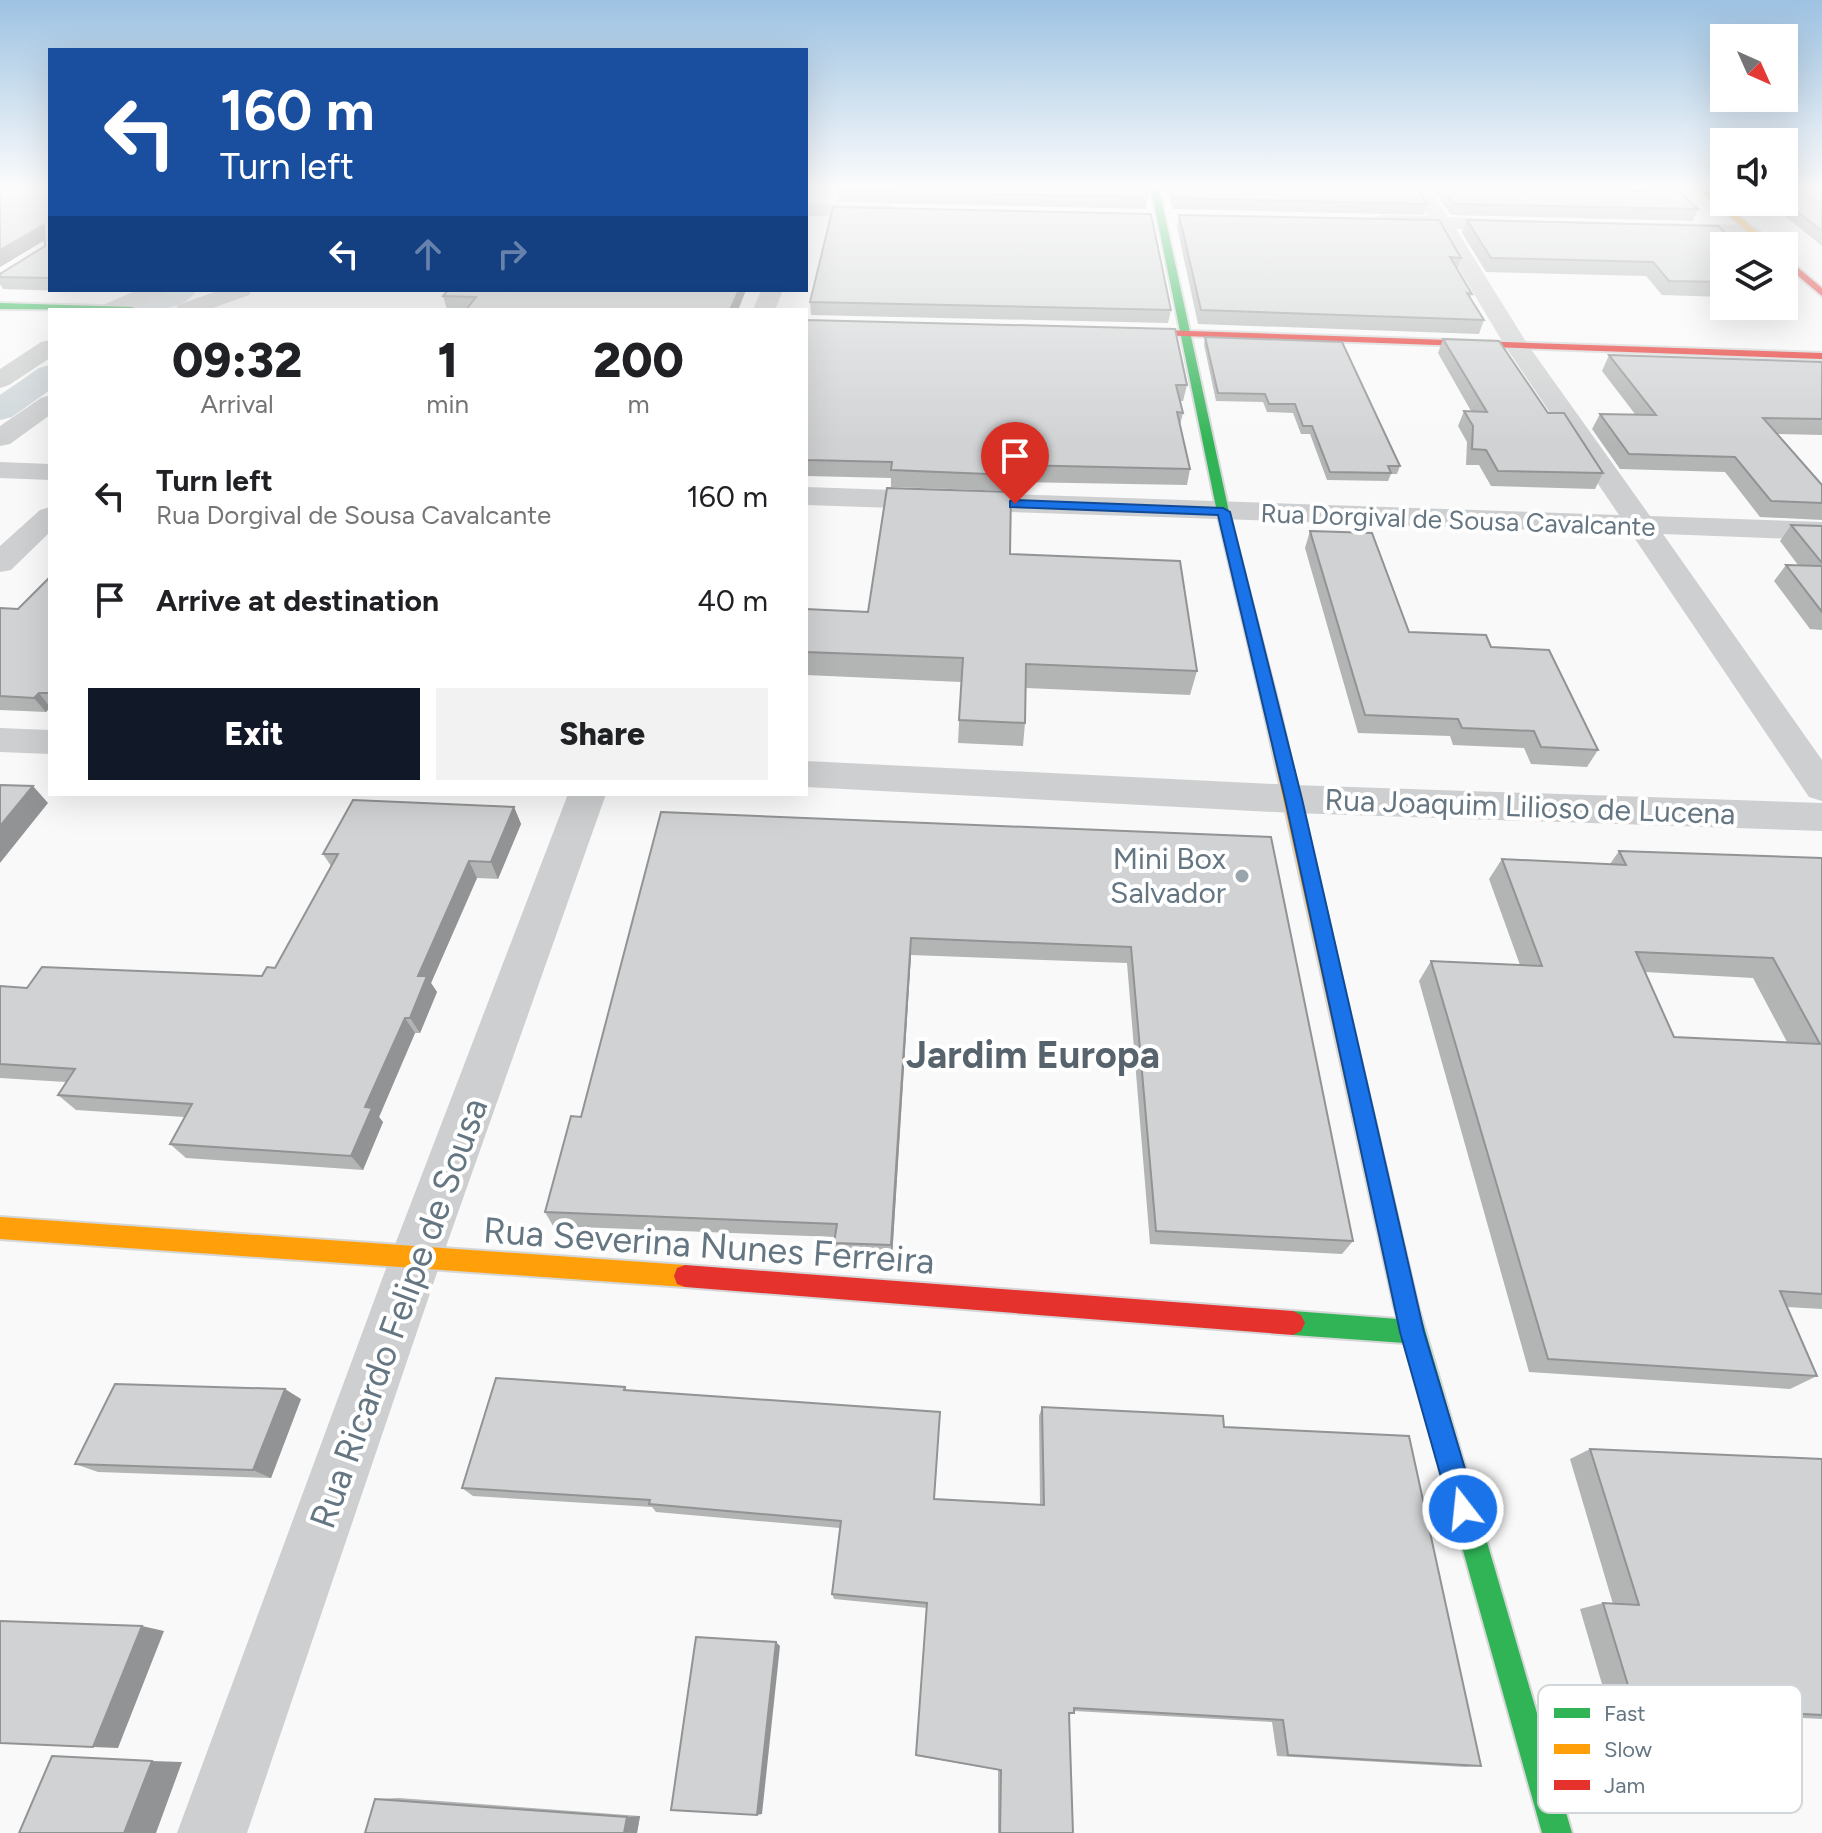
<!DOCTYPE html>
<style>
:root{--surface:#fff;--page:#f2f2f2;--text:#202124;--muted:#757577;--accent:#111827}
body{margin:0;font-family:Figtree,sans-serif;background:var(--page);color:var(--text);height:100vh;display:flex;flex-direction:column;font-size:30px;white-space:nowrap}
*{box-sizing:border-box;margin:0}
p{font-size:26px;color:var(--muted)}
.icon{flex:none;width:44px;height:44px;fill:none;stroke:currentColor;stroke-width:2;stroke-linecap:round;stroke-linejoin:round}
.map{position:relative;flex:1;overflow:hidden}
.panel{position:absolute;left:48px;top:308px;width:760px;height:488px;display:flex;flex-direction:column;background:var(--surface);border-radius:0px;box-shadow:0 8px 32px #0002}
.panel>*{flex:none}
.banner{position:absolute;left:48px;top:48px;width:760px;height:244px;border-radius:0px;box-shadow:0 8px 32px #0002;background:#1a4fa0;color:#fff;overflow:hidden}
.needle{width:52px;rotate:135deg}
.fabs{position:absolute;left:1710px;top:24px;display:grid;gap:16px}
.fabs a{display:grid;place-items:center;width:88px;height:88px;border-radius:0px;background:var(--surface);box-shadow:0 8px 32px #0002;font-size:40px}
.pin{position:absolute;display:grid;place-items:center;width:68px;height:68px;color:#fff;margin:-82px -34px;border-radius:50% 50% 50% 0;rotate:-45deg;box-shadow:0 0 8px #0007}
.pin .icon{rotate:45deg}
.me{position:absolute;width:88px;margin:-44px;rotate:344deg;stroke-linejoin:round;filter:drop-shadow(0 0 6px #0008)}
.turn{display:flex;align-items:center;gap:28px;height:168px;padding:0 40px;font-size:36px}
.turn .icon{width:104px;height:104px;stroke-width:2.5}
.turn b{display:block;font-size:56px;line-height:68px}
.lanes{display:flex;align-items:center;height:76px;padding:0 40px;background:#0003;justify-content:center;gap:40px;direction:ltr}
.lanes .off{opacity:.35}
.eta{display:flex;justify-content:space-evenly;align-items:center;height:136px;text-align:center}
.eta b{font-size:48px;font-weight:800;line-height:56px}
.primary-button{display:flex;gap:16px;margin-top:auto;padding:16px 40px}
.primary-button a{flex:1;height:92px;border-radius:0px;background:var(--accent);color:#fff;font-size:32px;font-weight:800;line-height:92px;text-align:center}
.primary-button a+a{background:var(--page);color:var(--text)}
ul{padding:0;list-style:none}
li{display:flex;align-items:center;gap:24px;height:104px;padding:0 40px}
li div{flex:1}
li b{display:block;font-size:30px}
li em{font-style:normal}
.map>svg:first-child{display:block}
</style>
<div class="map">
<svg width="1822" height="1833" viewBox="0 0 1822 1833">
<rect width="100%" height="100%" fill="#f9f9f9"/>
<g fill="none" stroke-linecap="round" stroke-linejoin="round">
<path fill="#ced6d9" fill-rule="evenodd" d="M161 290H197C182 312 153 310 129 310L134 304Z
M50 365V390L12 417 0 420V395L39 368Z"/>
<g stroke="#d5d6d7" stroke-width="4">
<path id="fast" d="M1151 189H1159L1229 512 1279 707 1271 712 1263 707 1217 512Z
M0 303 132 307 137 310 0 309Z
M1406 1294 1414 1298 1418 1306 1572 1833H1542L1405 1343 1293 1335 1285 1331 1281 1323 1285 1315 1293 1311 1398 1319 1394 1306 1398 1298Z"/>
</g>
<g stroke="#d5d6d7" stroke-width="4">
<path id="slow" d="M1699 189H1708L1773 246H1764Z
M1271 702 1279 707 1418 1306 1414 1314 1406 1318 1398 1314 1394 1306 1263 707Z
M0 1217 685 1265 693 1268 696 1276 693 1284 685 1287 0 1239Z"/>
</g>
<g stroke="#d5d6d7" stroke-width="4">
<path id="jam" d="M1784 256 1822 288V296L1784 264Z
M1161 330 1822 353V359L1157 335V331Z
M685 1265 1293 1311 1301 1315 1305 1323 1301 1331 1293 1335 685 1287 677 1284 674 1276 677 1268Z"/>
</g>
<path fill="#cecfd0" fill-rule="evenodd" d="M1412 189H1430L1448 217 1530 221 1533 225 1530 229 1523 231 1456 229 1528 345 1650 516 1822 522V540L1663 534 1822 760V801L1809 797 1631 533 806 505V487L1619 515 1505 346 1435 229 1381 227 1371 221 1381 215 1428 216Z
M806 204 891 205 901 211 891 217 806 216Z
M1665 223 1752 225 1762 231 1752 237 1658 233 1655 229 1658 225Z
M137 290H166L163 295 130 310H100L103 305Z
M220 290H252L249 295 207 310H175L178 305Z
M761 290H783L775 310H753Z
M50 340V358L9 385 0 388V369L41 342Z
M50 395V415L10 444 0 446V426L41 398Z
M0 462 50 464V480L0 478Z
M50 507V532L11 570 0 572V546L40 510Z
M0 728 50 730V754L0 752Z
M806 761 1293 785 1822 803V831L1293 813 806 787Z
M568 794H606L443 1255 247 1833H177L391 1255Z"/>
<use href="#fast" fill="#30b455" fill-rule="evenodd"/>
<use href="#slow" fill="#ff9f0a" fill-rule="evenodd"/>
<use href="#jam" fill="#e5322d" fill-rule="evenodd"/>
</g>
<path fill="#b3b5b5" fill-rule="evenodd" d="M50 189V290H65L64 291 3 289 0 284V277L45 246V240L0 267Z
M1166 189H1418L1427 204 1424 215 1173 209Z
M1432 189H1572L1639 190V189H1677L1698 209 1693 221 1451 215Z
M1784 189H1822V246L1768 202H1784Z
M838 191 1147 197 1146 209 838 202Z
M1179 215 1461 258 1457 269 1472 294 1470 298 1484 320 1479 334 1198 324 1177 227Z
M1467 220 1724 246V297L1662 295 1646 276 1486 272 1462 233Z
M448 290H746L738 310H447L443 296Z
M810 302 1171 310 1168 323 811 315Z
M806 320 1187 385 1183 401H1180L1183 413 1180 425 1190 469 1187 485 1011 482 1010 491 891 487V478L806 476Z
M1205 337 1400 466 1397 474H1391L1388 481 1327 480 1310 434H1301L1293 413 1267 412 1263 402 1216 401 1204 345Z
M1443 339 1548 413 1603 473 1595 489 1491 486 1479 465H1466L1467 442 1458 426 1464 411H1471L1438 353Z
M1609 355 1822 362V435L1777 434 1822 485V520L1760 517 1725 472 1620 469 1592 429 1600 414H1635L1602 371Z
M1791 525 1822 526V630L1810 629 1774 581 1786 565H1798L1780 541Z
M1310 531 1409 632 1491 647 1598 750 1587 767 1531 764 1524 748 1453 745 1450 736 1358 733 1305 548Z
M1010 554 1197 671 1190 695 1026 688 1025 723 1023 746 958 743 961 682 806 675V609L868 612Z
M50 577V708L46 712 0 710V608L18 609Z
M514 807 521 824 498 879 477 878 431 983 437 992 420 1033H415L379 1117 383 1122 363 1170 186 1158 170 1144 184 1117 76 1110 58 1095 66 1082 0 1078V986L27 988 262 976 275 968 331 866 323 854Z
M661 812 1271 837 1353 1241 1342 1254 1150 1244 1127 963 911 955 892 1258 836 1256 834 1243 835 1237 553 1226 545 1212 581 1117Z
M1619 851 1822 858V1309L1787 1307 1817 1376 1790 1389 1529 1372 1419 981 1431 961 1520 965 1489 879 1502 859 1610 864ZM1645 972 1753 978 1787 1042 1674 1037Z
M625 1387 627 1390 934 1499 1040 1505 1039 1416 1042 1407 1224 1427 1481 1766 1465 1767 1277 1756 1272 1722 1074 1711V1713L1069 1715 1073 1833H998V1770L916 1756 927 1608 834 1599 832 1594 840 1528 656 1512 652 1507 473 1496 462 1488Z
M301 1399 271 1478 98 1472 75 1464Z
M1590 1449 1822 1459V1719L1609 1708 1580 1609 1603 1603 1613 1604 1570 1459Z
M399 1798 640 1816 637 1833H365L375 1799Z"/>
<path fill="#929394" d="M44 225 50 237 0 267V250Z
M739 290H746L738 310H730Z
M39 693 50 707 46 712 34 698Z
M33 786 48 803 0 863V826Z
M514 807 521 824 498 879 491 862Z
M469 861 477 878 431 983 437 992 420 1033 410 1018 418 976Z
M911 938V955L892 1258 891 1245Z
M405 1018 415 1033 379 1117 383 1122 363 1170 351 1156 365 1107Z
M285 1389 301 1399 271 1478 253 1470Z
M142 1626 164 1631 118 1748 93 1747Z
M776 1642 780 1646 762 1814 757 1815Z
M152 1761 182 1762 156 1833H124Z
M640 1816 637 1833H624L627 1817Z"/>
<path fill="#d0d2d3" stroke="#929394" stroke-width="2" fill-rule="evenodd" d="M0 189H50V278L0 277V274L45 246 44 225 0 250Z
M838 189H1146L1147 197 838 191Z
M1171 189H1418L1427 204 1174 198Z
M1444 189H1572L1644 191V189H1677L1698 209 1454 204Z
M1784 189H1822V231L1784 201Z
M833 207 1151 214 1171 310 810 302Z
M1179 215 1439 220 1461 258 1450 257 1472 294 1467 293 1484 320 1201 310Z
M1467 220 1718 226 1740 246H1724V282L1669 281 1653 262 1491 258Z
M448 290H739L730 310H466L476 297 443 296Z
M806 320 1175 329 1187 385H1176L1183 413 1177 412 1190 469 1012 465V475L891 470 892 462 806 460Z
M1205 337 1342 342 1400 466H1388L1391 473 1330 472 1312 426H1303L1295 404H1269L1265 394 1218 393Z
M1443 339 1499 341 1548 413H1564L1603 473 1498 471 1486 450 1472 449 1473 426 1464 411 1487 412Z
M1609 355 1822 362V419L1763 418 1822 485V503L1771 501 1735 457 1629 454 1600 414 1656 415Z
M887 488 1011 492 1010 554 1180 561 1197 671 1026 664 1025 723 959 720 963 658 806 652V609L868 612Z
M1791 525 1822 526V563Z
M1310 531 1372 533 1409 632 1486 635 1491 647 1549 650 1598 750 1541 747 1534 731 1462 728 1458 719 1365 715Z
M1786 565 1822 566V612Z
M50 577V693H39L34 698 0 696V608L18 609Z
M0 785 33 786 0 826Z
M353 800 514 807 491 862 469 861 418 976H427L410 1018H405L365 1107 372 1108 351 1156 170 1144 192 1104 58 1095 75 1069 0 1064V986L27 988 42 967 262 976 267 967 275 968 338 854H323Z
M661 812 1271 837 1353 1241 1156 1231 1131 947 911 938 891 1245 834 1243 837 1224 545 1212 571 1116 581 1117Z
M1619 851 1822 858V1294L1780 1291 1817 1376 1548 1359 1431 961 1542 966 1502 859 1626 865ZM1636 952 1773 958 1820 1044 1674 1037Z
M496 1378 625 1387 624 1390 940 1412 934 1499 1044 1505 1042 1407 1223 1416 1224 1427 1409 1436 1481 1766 1288 1755 1283 1720 1074 1708V1713H1069L1073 1833H1000L1001 1770 916 1755 927 1603 832 1594 841 1521 649 1504 650 1500 462 1488Z
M115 1384 285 1389 253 1470 75 1464Z
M1590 1449 1822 1459V1715L1634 1705 1603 1603 1639 1605Z
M0 1621 142 1626 93 1747 0 1743Z
M696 1637 776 1642 757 1815 671 1810Z
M52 1756 152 1761 124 1833H19Z
M375 1799 627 1817 624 1833H365Z"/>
<linearGradient id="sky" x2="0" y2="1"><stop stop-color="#9dc2e2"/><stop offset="0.42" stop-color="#fcfcfc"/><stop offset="1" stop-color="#fcfcfc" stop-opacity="0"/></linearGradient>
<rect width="1822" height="445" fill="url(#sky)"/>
<path fill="#1a73e8" stroke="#114b97" stroke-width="2" d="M1015 500 1223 508 1230 512 1302 799 1424 1332 1477 1509 1473 1518 1463 1522 1454 1518 1450 1509 1400 1332 1285 799 1218 515 1010 507V501Z"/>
<circle fill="#99a4ac" stroke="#fff" stroke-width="3" cx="1242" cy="876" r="8"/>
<g text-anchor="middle" stroke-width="8" stroke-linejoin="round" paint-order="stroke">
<g font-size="26" fill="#657683" stroke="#fff">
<text transform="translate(1458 520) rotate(2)" y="9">Rua Dorgival de Sousa Cavalcante</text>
</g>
<g font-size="30" fill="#657683" stroke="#fff">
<text transform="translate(1530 807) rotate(2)" y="10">Rua Joaquim Lilioso de Lucena</text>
</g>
<g font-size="30" fill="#657683" stroke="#fff" text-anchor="end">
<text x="1226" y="869">Mini Box<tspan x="1226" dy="34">Salvador</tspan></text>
</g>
<g font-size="36" fill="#657683" stroke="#fff">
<text transform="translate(709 1245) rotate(4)" y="13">Rua Severina Nunes Ferreira</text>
<text transform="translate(398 1313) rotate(-70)" y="13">Rua Ricardo Felipe de Sousa</text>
</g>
<g font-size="38" font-weight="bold" fill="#57646e" stroke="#fff">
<text x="1033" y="1068">Jardim Europa</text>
</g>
</g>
<rect x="1538" y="1685" width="264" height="128" rx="12" fill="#fff" stroke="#d1d6da" stroke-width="2"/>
<rect x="1554" y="1708" width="36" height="10" fill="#30b455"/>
<rect x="1554" y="1744" width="36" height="10" fill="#ff9f0a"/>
<rect x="1554" y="1780" width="36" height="10" fill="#e5322d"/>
<g font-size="22" fill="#657683">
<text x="1604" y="1721">Fast</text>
<text x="1604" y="1757">Slow</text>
<text x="1604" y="1793">Jam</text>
</g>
</svg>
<div class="fabs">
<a><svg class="needle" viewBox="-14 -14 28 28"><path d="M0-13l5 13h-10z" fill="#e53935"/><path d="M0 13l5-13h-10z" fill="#757577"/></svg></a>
<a><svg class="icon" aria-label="sound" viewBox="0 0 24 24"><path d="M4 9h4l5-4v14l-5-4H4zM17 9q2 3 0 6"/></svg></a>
<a><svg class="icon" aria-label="layers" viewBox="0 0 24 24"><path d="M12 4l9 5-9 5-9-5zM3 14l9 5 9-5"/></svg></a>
</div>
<div class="pin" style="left:1015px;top:504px;background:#d93025"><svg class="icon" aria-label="arrive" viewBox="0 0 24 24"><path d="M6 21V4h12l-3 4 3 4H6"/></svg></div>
<svg class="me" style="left:1463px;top:1509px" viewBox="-20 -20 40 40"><circle r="17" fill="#1a73e8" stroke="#fff" stroke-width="3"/><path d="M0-11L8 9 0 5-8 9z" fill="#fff"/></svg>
<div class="banner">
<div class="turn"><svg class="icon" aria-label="left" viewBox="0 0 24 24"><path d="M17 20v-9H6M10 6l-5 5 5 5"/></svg><div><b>160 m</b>Turn left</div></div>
<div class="lanes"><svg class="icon" aria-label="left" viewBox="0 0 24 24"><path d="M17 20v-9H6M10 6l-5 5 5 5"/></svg><svg class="icon off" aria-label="ahead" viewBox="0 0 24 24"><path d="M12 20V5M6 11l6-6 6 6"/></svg><svg class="icon off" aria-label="right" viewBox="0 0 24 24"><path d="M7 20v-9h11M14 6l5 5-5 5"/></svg></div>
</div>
<section class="panel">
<div class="eta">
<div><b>09:32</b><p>Arrival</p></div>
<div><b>1</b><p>min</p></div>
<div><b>200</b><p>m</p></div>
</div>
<ul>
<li><svg class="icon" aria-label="left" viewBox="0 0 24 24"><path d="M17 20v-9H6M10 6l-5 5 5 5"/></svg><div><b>Turn left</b><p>Rua Dorgival de Sousa Cavalcante</p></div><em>160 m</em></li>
<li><svg class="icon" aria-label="arrive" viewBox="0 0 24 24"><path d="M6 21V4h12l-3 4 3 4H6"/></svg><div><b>Arrive at destination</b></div><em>40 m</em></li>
</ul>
<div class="primary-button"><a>Exit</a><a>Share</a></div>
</section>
</div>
